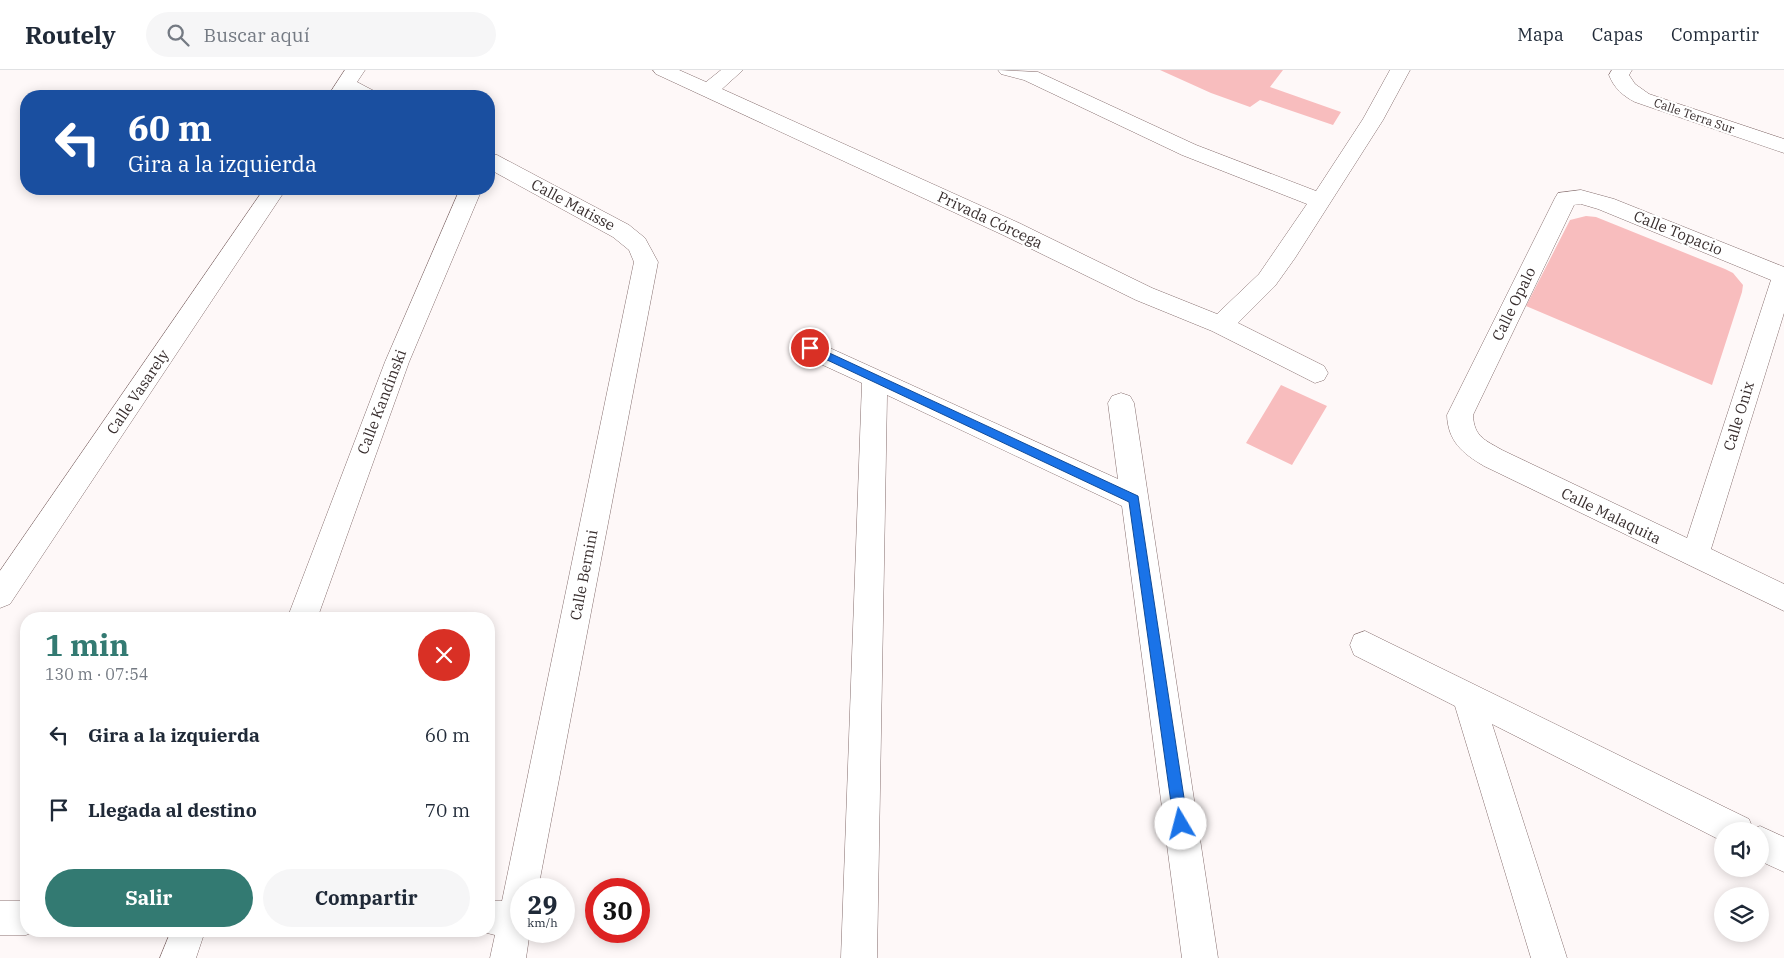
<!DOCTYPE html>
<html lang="es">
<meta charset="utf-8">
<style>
:root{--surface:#fff;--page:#f6f6f7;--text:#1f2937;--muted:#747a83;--line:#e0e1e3;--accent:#337a72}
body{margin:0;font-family:"IBM Plex Serif",serif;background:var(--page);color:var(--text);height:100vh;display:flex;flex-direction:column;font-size:19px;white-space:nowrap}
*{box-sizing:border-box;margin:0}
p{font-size:16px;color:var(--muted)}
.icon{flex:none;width:28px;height:28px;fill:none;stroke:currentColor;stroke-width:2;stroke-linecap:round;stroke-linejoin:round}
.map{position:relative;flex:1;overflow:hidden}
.sheet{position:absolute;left:20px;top:542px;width:475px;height:325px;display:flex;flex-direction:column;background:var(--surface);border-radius:20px;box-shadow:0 2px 12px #0003}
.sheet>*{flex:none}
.hud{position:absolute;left:20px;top:20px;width:475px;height:105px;border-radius:20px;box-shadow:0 2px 12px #0003;background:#1a4fa0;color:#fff;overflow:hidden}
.buttons{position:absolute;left:1714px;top:752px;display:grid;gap:10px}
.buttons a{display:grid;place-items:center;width:55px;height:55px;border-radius:50%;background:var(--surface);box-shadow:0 2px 12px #0003;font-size:25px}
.speed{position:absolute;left:510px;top:808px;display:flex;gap:10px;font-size:25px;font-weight:700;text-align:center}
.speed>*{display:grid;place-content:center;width:65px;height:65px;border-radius:50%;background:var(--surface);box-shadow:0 2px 12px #0003;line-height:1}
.speed small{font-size:12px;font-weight:400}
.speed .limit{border:8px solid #d22;background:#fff;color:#111}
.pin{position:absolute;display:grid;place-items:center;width:42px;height:42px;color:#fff;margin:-21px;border:2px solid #fff;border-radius:50%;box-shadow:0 1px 5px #0007}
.me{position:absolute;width:55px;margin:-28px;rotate:352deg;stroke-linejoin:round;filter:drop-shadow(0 0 4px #0008)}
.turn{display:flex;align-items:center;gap:18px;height:105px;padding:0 25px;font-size:22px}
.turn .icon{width:65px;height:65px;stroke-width:2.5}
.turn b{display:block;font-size:35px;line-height:42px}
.round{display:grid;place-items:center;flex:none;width:52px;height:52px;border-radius:26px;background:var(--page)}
.overview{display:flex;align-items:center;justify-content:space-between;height:85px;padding:0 25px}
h1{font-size:30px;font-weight:800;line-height:38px;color:var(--accent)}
.cta{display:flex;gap:10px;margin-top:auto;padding:10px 25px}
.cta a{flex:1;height:58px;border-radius:30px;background:var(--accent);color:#fff;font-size:20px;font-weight:800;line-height:58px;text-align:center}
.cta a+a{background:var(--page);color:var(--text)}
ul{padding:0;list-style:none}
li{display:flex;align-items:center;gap:15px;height:75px;padding:0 25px}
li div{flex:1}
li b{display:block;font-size:19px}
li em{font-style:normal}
header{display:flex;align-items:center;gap:30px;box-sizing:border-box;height:70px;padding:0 25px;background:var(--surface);border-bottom:1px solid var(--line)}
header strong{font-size:24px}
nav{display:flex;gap:28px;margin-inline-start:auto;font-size:18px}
.search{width:350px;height:45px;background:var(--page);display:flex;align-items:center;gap:12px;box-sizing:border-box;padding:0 18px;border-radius:28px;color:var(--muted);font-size:19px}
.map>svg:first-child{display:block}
</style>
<header>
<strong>Routely</strong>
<div class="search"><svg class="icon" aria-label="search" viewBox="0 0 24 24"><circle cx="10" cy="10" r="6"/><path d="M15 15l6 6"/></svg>Buscar aquí</div>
<nav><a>Mapa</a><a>Capas</a><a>Compartir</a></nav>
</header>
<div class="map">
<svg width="1784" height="888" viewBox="0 0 1784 888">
<rect width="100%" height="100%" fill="#fef8f8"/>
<path fill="#f8bdbe" d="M1160 0H1283L1270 17 1341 42 1333 55 1260 30 1250 37 1211 23Z
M1586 146 1596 147 1725 199 1733 203 1743 215 1742 222 1712 315 1526 236 1570 150Z
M1281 315 1327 336 1292 395 1246 373Z"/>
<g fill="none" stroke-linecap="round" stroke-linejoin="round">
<g stroke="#866f6f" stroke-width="1">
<path id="street" d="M345 0H365L357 12 376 22 379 26H354L349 24 348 26H328Z
M653 0H679L706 12 721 0H743L722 19 1019 153 1152 218 1217 244 1259 204 1307 134 1182 85 1024 10 1001 4 998 0 1038 2 1196 75 1316 121 1363 49 1390 0H1410L1383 50 1295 188 1275 216 1238 253 1324 296 1328 303 1324 310 1315 313 1212 261 1136 230 1003 165 656 4Z
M1612 0H1632L1629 5 1635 14 1649 24 1784 69V83L1635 32C1623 26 1614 18 1609 5Z
M489 83 497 85 629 155 645 168 658 192 538 819H521V861H530L526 888H490L495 865 479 861H489V831H502L634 192 629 180 613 167 489 99Z
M264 119H286L10 534 0 538V501Z
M460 119H482L409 292 317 549H287L385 292Z
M1581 120 1614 129 1784 197V243L1711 479 1784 514V541L1484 396C1462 383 1448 371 1447 345L1555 128 1558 123ZM1581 134 1598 139 1771 210 1687 468 1502 380C1485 370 1474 367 1473 345L1574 135Z
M810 269 1118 409 1108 333 1112 326 1121 323 1130 326 1134 333 1218 888H1182L1122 436 887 325 877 888H841L862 313 801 285 798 278 801 271Z
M1365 561 1749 749 1753 759 1760 756 1784 767V802L1760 791V761H1722V771L1492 654 1567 888H1531L1455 636 1354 585 1350 575 1354 565Z
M0 831H26V861H36L26 865H0Z
M171 861H205L196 888H160Z"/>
</g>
<use href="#street" fill="#fff" fill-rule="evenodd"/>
</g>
<path fill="#1a73e8" stroke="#114b97" d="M810 274 1138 426 1188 754 1186 759 1181 761 1176 759 1174 754 1129 432 806 280 805 278Z"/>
<g text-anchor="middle" stroke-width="4.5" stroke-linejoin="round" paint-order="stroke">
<g font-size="12" fill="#382e2e" stroke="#fff">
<text transform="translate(1694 46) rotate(19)" y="4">Calle Terra Sur</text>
</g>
<g font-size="15" fill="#382e2e" stroke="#fff">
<text transform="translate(573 135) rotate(28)" y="5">Calle Matisse</text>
<text transform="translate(990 150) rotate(25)" y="5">Privada Córcega</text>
<text transform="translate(1678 163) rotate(22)" y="5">Calle Topacio</text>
<text transform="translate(1514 234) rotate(-64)" y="5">Calle Opalo</text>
<text transform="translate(138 322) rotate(-56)" y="5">Calle Vasarely</text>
<text transform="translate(382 332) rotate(-69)" y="5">Calle Kandinski</text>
<text transform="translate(1739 346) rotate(-73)" y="5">Calle Onix</text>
<text transform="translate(1611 446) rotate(26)" y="5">Calle Malaquita</text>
<text transform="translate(584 505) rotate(-79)" y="5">Calle Bernini</text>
</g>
</g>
</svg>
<div class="buttons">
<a><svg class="icon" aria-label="sound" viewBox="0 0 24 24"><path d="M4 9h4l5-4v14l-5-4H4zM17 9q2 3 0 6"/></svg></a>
<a><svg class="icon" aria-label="layers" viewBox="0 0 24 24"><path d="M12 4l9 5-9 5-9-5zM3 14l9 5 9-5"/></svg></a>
</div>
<div class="speed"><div>29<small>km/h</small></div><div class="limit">30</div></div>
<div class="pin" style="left:810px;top:278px;background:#d93025"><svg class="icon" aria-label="arrive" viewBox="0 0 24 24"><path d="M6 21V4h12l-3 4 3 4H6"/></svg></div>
<svg class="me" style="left:1181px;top:754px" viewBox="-20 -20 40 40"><circle r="19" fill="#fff"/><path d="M0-13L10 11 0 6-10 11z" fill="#1a73e8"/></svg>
<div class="hud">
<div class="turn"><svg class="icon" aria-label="left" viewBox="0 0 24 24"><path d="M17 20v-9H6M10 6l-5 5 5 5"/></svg><div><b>60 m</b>Gira a la izquierda</div></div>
</div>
<section class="sheet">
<div class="overview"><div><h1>1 min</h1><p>130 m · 07:54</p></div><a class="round" style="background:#d93025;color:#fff"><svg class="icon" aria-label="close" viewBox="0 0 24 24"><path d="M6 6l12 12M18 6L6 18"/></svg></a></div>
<ul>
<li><svg class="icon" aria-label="left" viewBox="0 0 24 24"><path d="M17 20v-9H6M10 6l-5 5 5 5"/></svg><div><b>Gira a la izquierda</b></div><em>60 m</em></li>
<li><svg class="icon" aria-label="arrive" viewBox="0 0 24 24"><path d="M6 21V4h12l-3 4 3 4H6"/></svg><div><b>Llegada al destino</b></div><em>70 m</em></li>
</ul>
<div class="cta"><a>Salir</a><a>Compartir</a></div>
</section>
</div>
